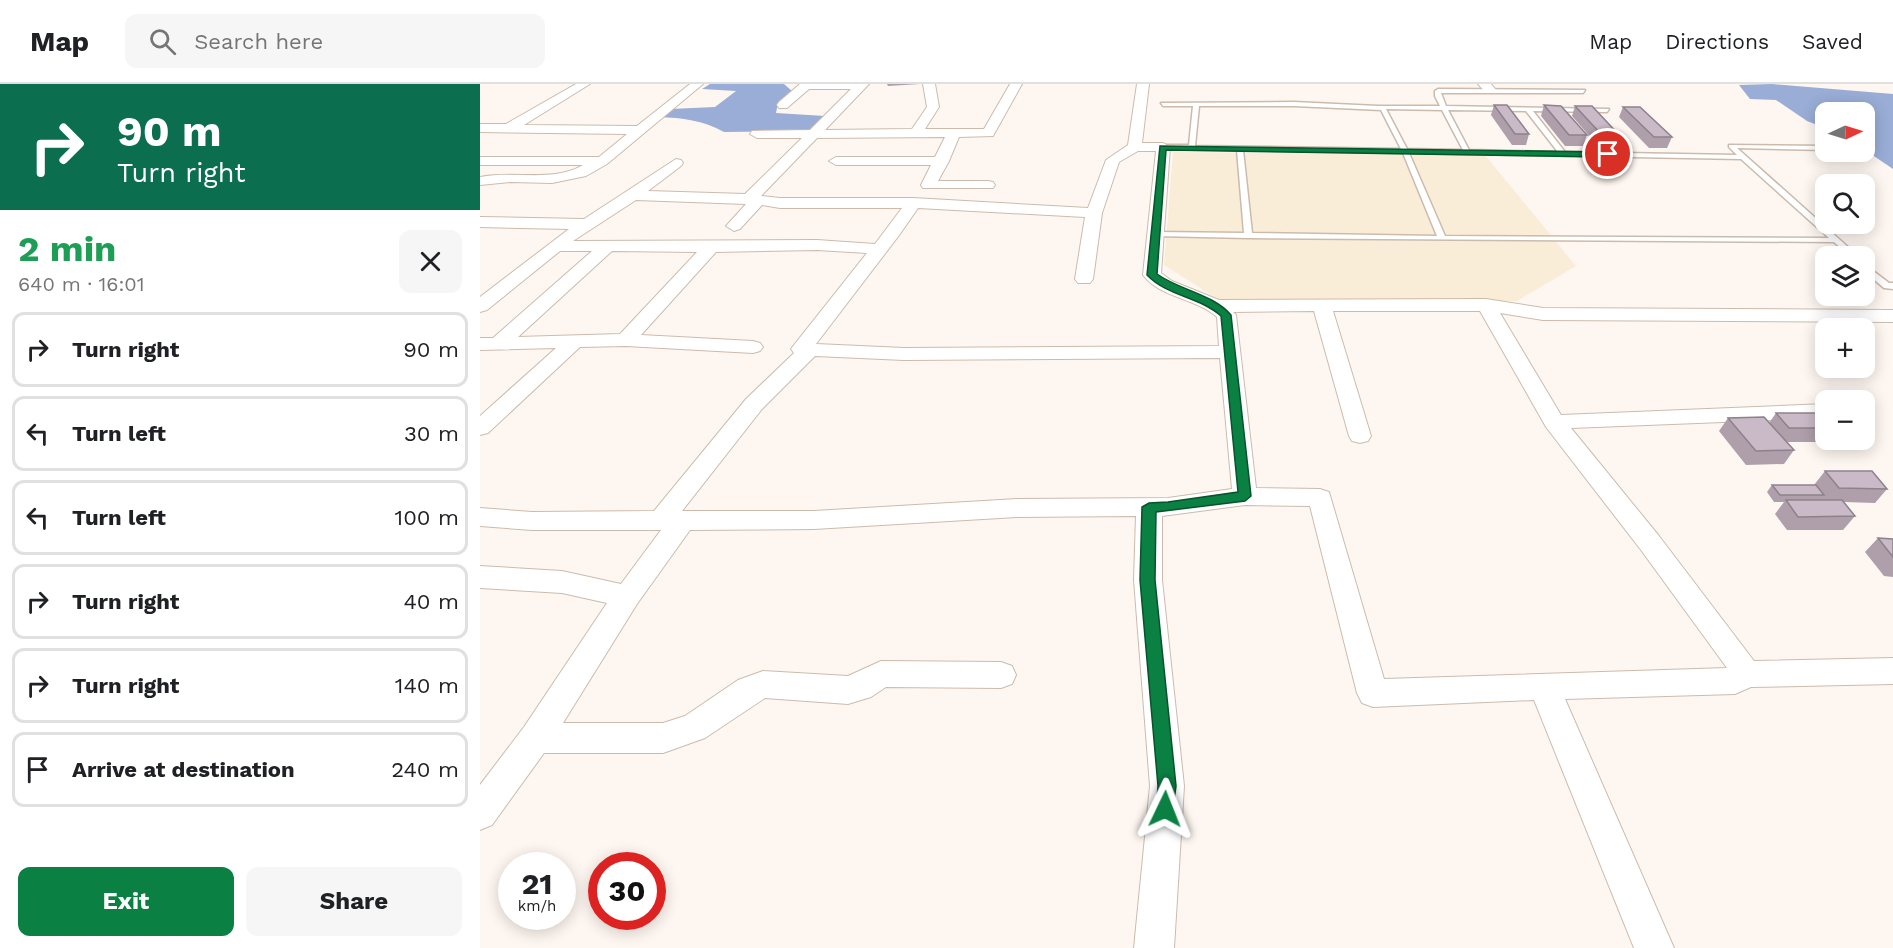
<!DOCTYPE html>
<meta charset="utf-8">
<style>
:root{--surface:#fff;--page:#f6f6f6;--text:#202124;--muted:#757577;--line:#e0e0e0;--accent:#0b8043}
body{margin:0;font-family:"Work Sans",sans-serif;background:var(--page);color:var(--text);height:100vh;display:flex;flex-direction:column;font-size:22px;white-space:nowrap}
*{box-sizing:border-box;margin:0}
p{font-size:20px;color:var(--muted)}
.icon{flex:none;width:33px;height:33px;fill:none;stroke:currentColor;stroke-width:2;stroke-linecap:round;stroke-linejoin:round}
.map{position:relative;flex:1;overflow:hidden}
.drawer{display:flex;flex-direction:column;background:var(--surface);width:480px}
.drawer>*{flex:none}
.banner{background:#0b6e4f;color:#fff;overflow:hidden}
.needle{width:39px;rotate:86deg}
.controls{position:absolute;left:1335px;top:18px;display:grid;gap:12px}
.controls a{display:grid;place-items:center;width:60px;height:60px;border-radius:12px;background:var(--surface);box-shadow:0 3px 15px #0003;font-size:30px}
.speed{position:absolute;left:18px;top:768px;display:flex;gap:12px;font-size:30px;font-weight:700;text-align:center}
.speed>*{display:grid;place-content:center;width:78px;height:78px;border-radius:50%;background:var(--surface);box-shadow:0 3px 15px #0003;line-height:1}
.speed small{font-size:15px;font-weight:400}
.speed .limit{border:9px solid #d22;background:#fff;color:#111}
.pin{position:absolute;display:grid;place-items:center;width:51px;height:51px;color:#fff;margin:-26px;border:3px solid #fff;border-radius:50%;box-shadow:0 2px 6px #0007}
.me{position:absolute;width:66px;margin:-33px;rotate:2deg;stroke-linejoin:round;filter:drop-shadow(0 0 4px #0008)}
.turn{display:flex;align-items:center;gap:21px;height:126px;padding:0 18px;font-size:27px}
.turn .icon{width:78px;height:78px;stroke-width:2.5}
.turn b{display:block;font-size:42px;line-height:51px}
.round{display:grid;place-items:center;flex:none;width:63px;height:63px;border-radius:12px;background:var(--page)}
.overview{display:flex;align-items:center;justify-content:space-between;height:102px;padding:0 18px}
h1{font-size:36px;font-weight:700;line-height:45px;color:#1e9e55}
.action{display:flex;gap:12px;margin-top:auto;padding:12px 18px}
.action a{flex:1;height:69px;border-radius:12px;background:var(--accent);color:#fff;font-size:24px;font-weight:700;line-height:69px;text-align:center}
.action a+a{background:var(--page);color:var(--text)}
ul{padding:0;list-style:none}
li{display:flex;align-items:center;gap:18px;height:75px;margin:0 12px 9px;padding:0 6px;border:3px solid var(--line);border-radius:12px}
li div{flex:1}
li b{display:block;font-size:22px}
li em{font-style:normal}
header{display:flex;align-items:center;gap:36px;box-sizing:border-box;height:84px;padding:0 30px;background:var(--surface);border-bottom:2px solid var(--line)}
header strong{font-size:28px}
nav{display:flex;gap:33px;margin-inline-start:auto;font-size:21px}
.search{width:420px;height:54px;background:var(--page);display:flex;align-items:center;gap:15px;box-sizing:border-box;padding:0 21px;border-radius:12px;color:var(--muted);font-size:22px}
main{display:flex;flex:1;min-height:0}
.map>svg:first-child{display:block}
</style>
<header>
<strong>Map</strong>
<div class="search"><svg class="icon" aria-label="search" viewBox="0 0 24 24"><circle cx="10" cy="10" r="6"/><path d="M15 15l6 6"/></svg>Search here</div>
<nav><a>Map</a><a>Directions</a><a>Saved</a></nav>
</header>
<main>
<section class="drawer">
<div class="banner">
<div class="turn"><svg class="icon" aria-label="right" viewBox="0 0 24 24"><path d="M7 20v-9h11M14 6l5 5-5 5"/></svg><div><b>90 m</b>Turn right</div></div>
</div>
<div class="overview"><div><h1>2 min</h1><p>640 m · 16:01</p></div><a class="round"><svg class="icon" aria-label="close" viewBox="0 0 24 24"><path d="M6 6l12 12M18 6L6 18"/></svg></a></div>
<ul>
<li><svg class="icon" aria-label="right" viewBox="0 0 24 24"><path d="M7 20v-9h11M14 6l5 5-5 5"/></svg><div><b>Turn right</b></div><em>90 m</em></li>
<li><svg class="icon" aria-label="left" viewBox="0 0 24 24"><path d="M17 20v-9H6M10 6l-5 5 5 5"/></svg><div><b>Turn left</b></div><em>30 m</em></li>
<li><svg class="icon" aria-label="left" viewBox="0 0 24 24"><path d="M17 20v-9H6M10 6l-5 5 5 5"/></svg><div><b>Turn left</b></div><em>100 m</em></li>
<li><svg class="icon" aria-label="right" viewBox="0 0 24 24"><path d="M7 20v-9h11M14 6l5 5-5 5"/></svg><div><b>Turn right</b></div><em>40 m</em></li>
<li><svg class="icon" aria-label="right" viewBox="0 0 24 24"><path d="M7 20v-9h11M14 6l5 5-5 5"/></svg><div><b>Turn right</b></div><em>140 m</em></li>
<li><svg class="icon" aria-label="arrive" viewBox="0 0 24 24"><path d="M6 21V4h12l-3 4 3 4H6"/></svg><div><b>Arrive at destination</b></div><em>240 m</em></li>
</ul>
<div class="action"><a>Exit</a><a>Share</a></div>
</section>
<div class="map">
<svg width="1413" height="864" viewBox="0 0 1413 864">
<rect width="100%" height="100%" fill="#fef7f1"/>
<path fill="#f9edd8" d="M693 68 1005 71 1096 182 1037 217 739 216 684 181Z"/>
<path fill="#99add6" d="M230 0H304L312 7 298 19 296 29 345 32 328 47 244 48C223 36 202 34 179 33L190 25 235 23 256 7 222 5Z
M1292 0 1413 10V85L1385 66 1384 28H1346L1345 44 1327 37 1296 16 1270 15 1259 1Z"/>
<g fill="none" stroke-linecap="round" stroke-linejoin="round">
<g stroke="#ccbbad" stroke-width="3">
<path id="service" d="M958 5 1105 6 1103 9H961L966 22 1129 25 1127 28 1053 27 1085 68 1257 71 1249 63V61L1346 62V66L1257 64 1378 172H1370L1354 158 768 154 675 152 671 150 675 148 764 149 757 66 681 64 680 63 683 61H709L713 22H683L681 19 814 18 898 22H960L955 12V7ZM719 22H814L901 26 921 65 715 62ZM906 25 962 26 983 66 927 65ZM968 26 1046 27 1078 68 989 66ZM763 66 923 69 957 152 772 149ZM929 69 1261 75 1349 154 965 152Z
M1384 180 1409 199H1413V205L1404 204 1384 187Z"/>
</g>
<g stroke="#ccbbad" stroke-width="2">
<path id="minor" d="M96 0H110L44 41 157 42 210 0H223L127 80 106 92 72 99 30 98 0 101V93C34 86 72 99 103 81H0V73H119L147 50 0 48V40H26Z
M320 0H389L345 46 432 45 447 23 443 0H455L459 23 445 45H504L530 0H542L513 52 479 53 469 77 458 97H508L513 98 515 101 513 104H443L441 101 451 81H356L349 77 356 73H455L465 53 337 54 281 112 300 114H433L608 124 626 76 648 61 657 0H669L662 59H683L690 63 681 189 692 197 739 216 1006 215 1063 224 1413 226V238L1063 236 1020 229 1081 331 1346 320V334L1091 344 1179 452 1274 577 1413 574V600L1271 603 1255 610 1085 615 1194 864H1154L1054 616 893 623 882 619 877 609 830 422 765 421 682 432V496L704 702 694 864H654L670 702 654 496 656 432 537 433 334 445 210 446 157 520 83 639H183L205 632 258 596 283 587 368 592 401 577 521 578 532 582 536 591 532 600 521 604 406 603 391 613 368 620 285 614 225 654 183 669H64L12 741 0 746V701L44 643 127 519 82 509 0 504V482L82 487 141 500 181 446H52L0 442V424L52 428 174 427 266 315 314 269 311 265 314 261 387 169 337 166 236 168 161 251 273 257 280 259 283 263 280 267 273 269 146 262 100 263 8 349 0 351V332L76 264 0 266V254H13L112 167H80L7 226 0 228V213L89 145 0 143V133L104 135 196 75 201 76 203 79 201 82 168 107 265 110 322 54H277L270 50 272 47 330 46 371 5H329L307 24H299L297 21 299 18ZM658 67H676L663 191C680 214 716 214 737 233L739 262 424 264 336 260 420 150 438 124 605 133 595 195 598 199H610L613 195 622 129 639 78ZM156 116 266 120 246 142 254 147 260 145 282 121 300 124H422L395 160 337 156 93 157ZM132 167 217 168 140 250 38 253ZM834 227 869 352 872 357 880 359 888 357 891 352 853 227H1000L1066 343 1161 466 1247 584 904 595 849 408 840 405 776 404 756 231 753 228ZM335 272 424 276 740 274 752 405 688 414 537 415 334 427H202L282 325Z
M998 0H1011L1016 6 1014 9H1006Z"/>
</g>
<use href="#service" fill="#fff" fill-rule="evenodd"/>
<use href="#minor" fill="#fff" fill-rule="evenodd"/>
</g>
<path fill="#ae9fab" d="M407 0H440L408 2Z
M1014 21 1049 50 1046 61H1032L1011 31Z
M1064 21 1107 51 1103 62H1085L1061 32Z
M1095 22 1140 52 1136 63 1118 62 1092 32Z
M1143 23 1192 53 1187 64H1169L1139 33Z
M1296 329 1346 338V351L1340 358H1307L1314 366 1304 380 1266 381 1239 347 1248 334 1289 339Z
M1345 387 1407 405 1395 419 1364 418 1375 432 1363 446H1307L1295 430 1304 418H1294L1287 408 1292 401H1334Z
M1398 454 1413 455V493L1404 492 1385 468Z"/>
<path fill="#cab9c7" stroke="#8d828b" stroke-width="1.5" d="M1014 21H1027L1049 50H1035Z
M1064 21 1081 22 1107 51H1089Z
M1095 22H1112L1140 52 1122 51Z
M1143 23H1160L1192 53H1174Z
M1296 329H1337L1346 338V344H1309Z
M1284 333 1314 366 1276 367 1248 334Z
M1345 387H1392L1407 405 1359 404Z
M1292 401H1336L1344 411H1300Z
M1306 416H1362L1375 432 1318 433Z
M1398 454 1413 455V473Z"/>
<path fill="#0b8043" stroke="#07532c" stroke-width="1.5" d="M680 62 1128 68 1132 70 1128 73 686 66 677 190C699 206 733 210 751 231L771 412 765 417 676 428 675 496 696 702 692 732 685 734 678 732 676 725 678 702 660 496 662 423 669 419 688 418 758 408 741 232C720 213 687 212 667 191Z"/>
</svg>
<div class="controls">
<a><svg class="needle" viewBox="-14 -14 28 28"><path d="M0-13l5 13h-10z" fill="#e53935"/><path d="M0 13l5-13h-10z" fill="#757577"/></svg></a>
<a><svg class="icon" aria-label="search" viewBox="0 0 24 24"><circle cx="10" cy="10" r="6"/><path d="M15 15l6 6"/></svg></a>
<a><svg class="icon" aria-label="layers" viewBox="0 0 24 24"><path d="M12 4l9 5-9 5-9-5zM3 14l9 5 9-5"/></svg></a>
<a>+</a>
<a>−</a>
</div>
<div class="speed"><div>21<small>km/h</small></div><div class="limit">30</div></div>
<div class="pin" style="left:1128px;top:70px;background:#d93025"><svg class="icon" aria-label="arrive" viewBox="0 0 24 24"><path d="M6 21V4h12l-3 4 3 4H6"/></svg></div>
<svg class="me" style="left:685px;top:725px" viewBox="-20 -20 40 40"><path d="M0-17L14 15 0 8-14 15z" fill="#0b8043" stroke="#fff" stroke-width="4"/></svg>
</div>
</main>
